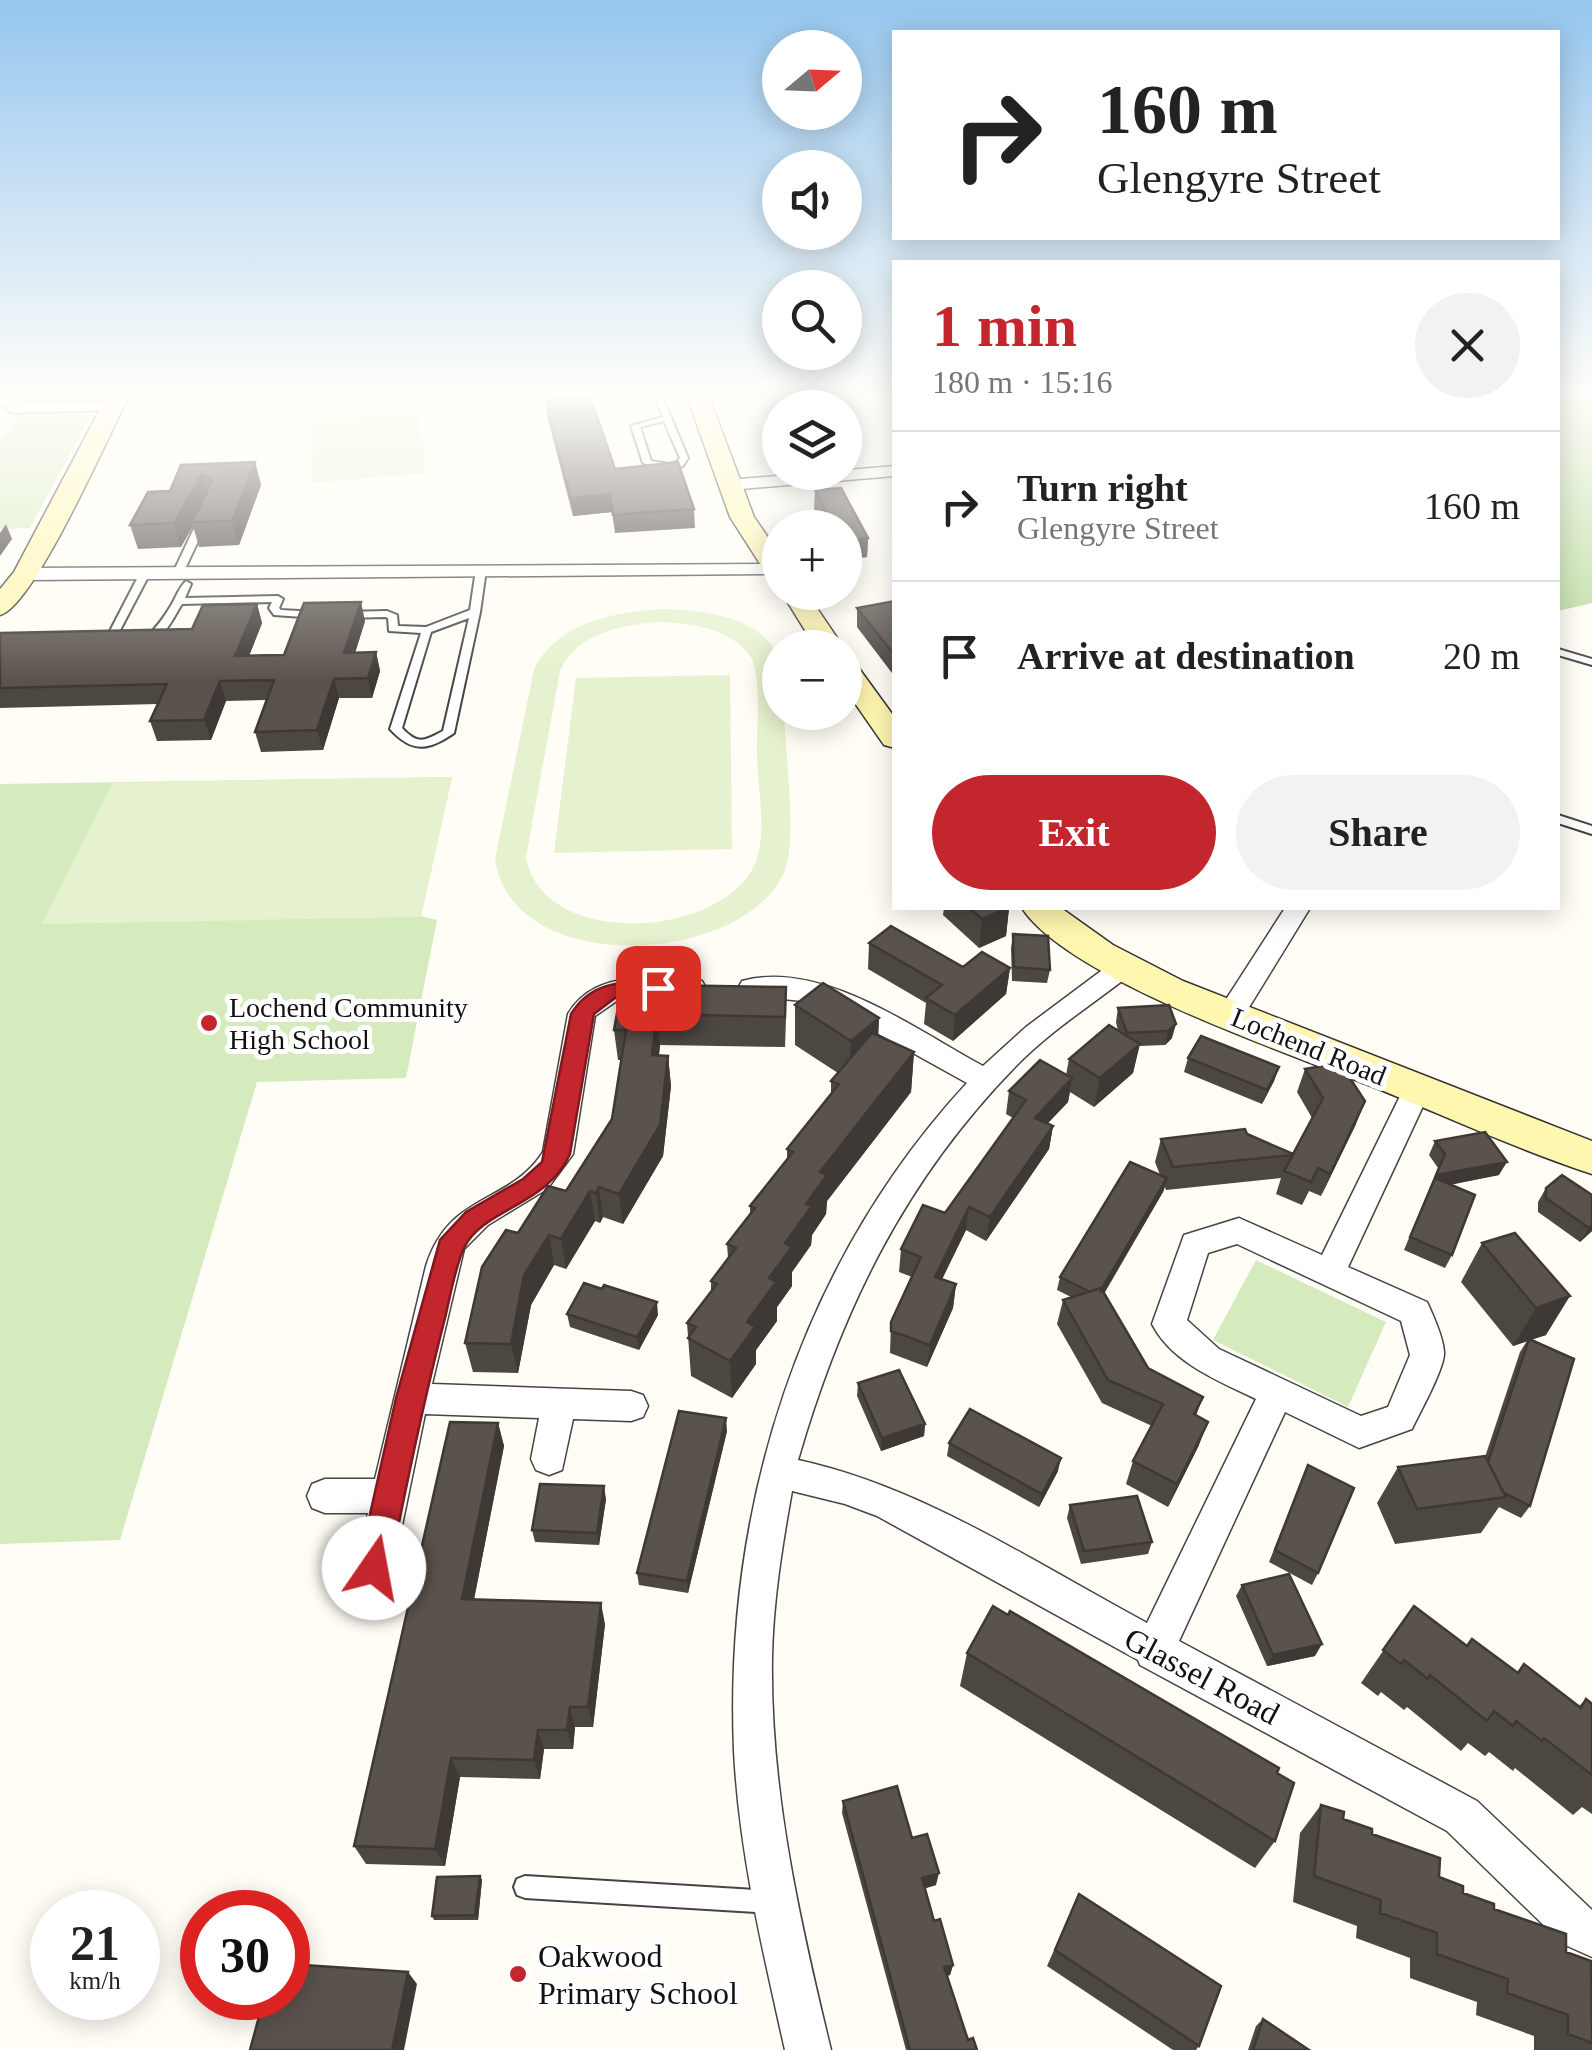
<!DOCTYPE html>
<meta charset="utf-8">
<style>
:root{--surface:#fff;--page:#f2f2f2;--text:#222;--muted:#767676;--line:#e0e0e0;--accent:#c4262e}
body{margin:0;font-family:"Times New Roman",serif;background:var(--page);color:var(--text);height:100vh;display:flex;flex-direction:column;font-size:38px;white-space:nowrap}
*{box-sizing:border-box;margin:0}
p{font-size:32px;color:var(--muted)}
.icon{flex:none;width:55px;height:55px;fill:none;stroke:currentColor;stroke-width:2;stroke-linecap:round;stroke-linejoin:round}
.map{position:relative;flex:1;overflow:hidden}
.panel{position:absolute;left:892px;top:260px;width:668px;height:650px;display:flex;flex-direction:column;background:var(--surface);border-radius:0px;box-shadow:0 5px 25px #0003}
.panel>*{flex:none}
.hud{position:absolute;left:892px;top:30px;width:668px;height:210px;border-radius:0px;box-shadow:0 5px 25px #0003;background:#fff;color:var(--text);overflow:hidden}
.needle{width:65px;rotate:71deg}
.buttons{position:absolute;left:762px;top:30px;display:grid;gap:20px}
.buttons a{display:grid;place-items:center;width:100px;height:100px;border-radius:50%;background:var(--surface);box-shadow:0 5px 25px #0003;font-size:50px}
.speed{position:absolute;left:30px;top:1890px;display:flex;gap:20px;font-size:50px;font-weight:700;text-align:center}
.speed>*{display:grid;place-content:center;width:130px;height:130px;border-radius:50%;background:var(--surface);box-shadow:0 5px 25px #0003;line-height:1}
.speed small{font-size:25px;font-weight:400}
.speed .limit{border:15px solid #d22;background:#fff;color:#111}
.pin{position:absolute;display:grid;place-items:center;width:85px;height:85px;color:#fff;margin:-42px;border-radius:20px;box-shadow:0 5px 15px #0006}
.me{position:absolute;width:110px;margin:-55px;rotate:12deg;stroke-linejoin:round;filter:drop-shadow(0 0 8px #0008)}
.turn{display:flex;align-items:center;gap:35px;height:210px;padding:0 40px;font-size:45px}
.turn .icon{width:130px;height:130px;stroke-width:2.5}
.turn b{display:block;font-size:70px;line-height:85px}
.round{display:grid;place-items:center;flex:none;width:105px;height:105px;border-radius:52px;background:var(--page)}
.headline{display:flex;align-items:center;justify-content:space-between;height:170px;padding:0 40px}
h1{font-size:60px;font-weight:700;line-height:75px;color:var(--accent)}
.primary-button{display:flex;gap:20px;margin-top:auto;padding:20px 40px}
.primary-button a{flex:1;height:115px;border-radius:60px;background:var(--accent);color:#fff;font-size:40px;font-weight:700;line-height:115px;text-align:center}
.primary-button a+a{background:var(--page);color:var(--text)}
ul{padding:0;list-style:none}
li{display:flex;align-items:center;gap:30px;height:150px;padding:0 40px;border-top:2px solid var(--line)}
li div{flex:1}
li b{display:block;font-size:38px}
li em{font-style:normal}
.map>svg:first-child{display:block}
</style>
<div class="map">
<svg width="1592" height="2050" viewBox="0 0 1592 2050">
<rect width="100%" height="100%" fill="#fffdf5"/>
<path fill="#d5ebbd" d="M33 394H102L30 528 0 529V442Z
M452 777 421 916 437 920 406 1078 257 1082 120 1540 0 1544V784Z
M1256 1260 1386 1322 1348 1407 1213 1340Z"/>
<path fill="#b9dc9c" d="M1558 394H1592V603L1558 611Z"/>
<path fill="#e6f2cf" fill-rule="evenodd" d="M420 412 425 473 311 483 314 420Z
M663 609C700 610 761 616 778 656 784 672 780 696 780 712L784 713C785 751 798 841 784 873 740 967 511 977 495 859L534 670C556 622 616 612 663 609ZM662 622C695 624 733 629 752 659 762 687 756 728 757 758 758 790 768 837 754 866 719 939 542 949 526 857L560 671C577 632 625 624 662 622Z
M730 675 732 849 554 853 576 678Z
M452 777 421 917 42 924 112 783Z"/>
<g fill="none" stroke-linecap="round" stroke-linejoin="round">
<g stroke="#444" stroke-width="4">
<path id="lane" d="M653 394H661L688 458 683 466 669 470 643 463 631 426 663 417ZM664 421 680 458 677 462 669 464 651 461 640 427Z
M202 519 207 522 183 573 175 575 173 573 197 522Z
M481 567 486 570 480 612 454 733C428 751 412 753 390 729L421 633 389 631 388 618 385 617 344 618 339 615 344 612 387 611 397 615 398 626 426 627 470 610 476 570ZM469 618 443 731C424 741 418 745 402 728L431 632Z
M145 570 150 573 118 634 128 642 123 645 108 635 140 573Z
M186 581 191 584 185 598 278 596 283 599 279 608 281 610 318 612 323 615 318 618 274 615 269 608 272 602 182 604C173 618 164 641 145 642L144 640C155 629 164 618 172 604 177 595 179 588 186 581Z
M1558 649 1592 659V665L1558 655Z
M1558 815 1592 826V834L1558 823Z
M525 1876 772 1891 780 1894 783 1902 780 1910 772 1913 525 1898 517 1895 514 1887 517 1879Z"/>
</g>
<g stroke="#444" stroke-width="3">
<path id="street" d="M112 402 120 407 118 410 12 413 4 408 12 403Z
M895 466V476L730 490 721 485 730 480Z
M780 564V572L775 574 26 580 16 574 26 568Z
M1285 908H1310L1240 1022H1220L1216 1015Z
M1126 956 1135 959 1139 965 1135 971C1096 1002 1051 1030 1016 1066 905 1180 842 1308 798 1460 923 1487 1035 1563 1147 1623L1256 1399C1219 1381 1172 1363 1152 1324L1184 1235 1239 1218 1322 1255 1407 1082 1417 1078 1427 1082 1431 1089 1348 1267 1427 1302C1433 1315 1445 1341 1444 1355 1442 1373 1420 1412 1412 1429L1359 1448 1285 1412 1179 1641 1477 1801 1592 1910V1957L1563 1944 1447 1831 1140 1665 1138 1660 877 1516 845 1504 792 1491C782 1547 773 1602 772 1658 770 1791 800 1922 831 2050H785C763 1952 739 1852 734 1751 724 1507 800 1264 967 1083L823 1003 742 995 738 988 742 981C821 959 916 1030 983 1066L1026 1027 1117 959ZM1237 1244 1401 1321 1410 1355 1388 1407 1361 1416 1219 1349 1187 1320 1208 1253Z
M632 978 693 979 702 981 706 988 702 995 693 997 621 998 595 1016 573 1154 547 1189 488 1225 464 1249 432 1384 631 1391 643 1395 648 1406 643 1417 631 1421 573 1419 562 1470 549 1475 536 1470 531 1459 539 1418 425 1414 393 1569 387 1582 374 1587 361 1582 355 1569 368 1513H325L312 1508 307 1496 312 1484 325 1479H375L426 1266C449 1192 509 1205 543 1152L568 1014C583 989 605 982 632 978Z"/>
</g>
<g stroke="#333" stroke-width="3">
<path id="secondary" d="M108 394H130C110 432 34 607 0 615V589L14 572Z
M686 394H708L754 517 780 555V583L771 581 730 517Z
M780 590 806 592 844 648H816Z
M845 660 855 663 895 718V748L884 745 845 689Z
M1022 908H1061L1113 945 1183 981 1592 1141V1174C1522 1151 1454 1120 1386 1092 1302 1058 1068 980 1022 908Z"/>
</g>
<use href="#lane" fill="#fff" fill-rule="evenodd"/>
<use href="#street" fill="#fff" fill-rule="evenodd"/>
<use href="#secondary" fill="#fff6b0" fill-rule="evenodd"/>
</g>
<path fill="#4d4742" d="M545 399 615 469 694 509 695 528 615 533 612 512 573 516 547 416Z
M255 462 261 485 239 545 199 547 193 526 181 547 138 549 130 525 170 491 181 465Z
M841 488 868 538 867 557 845 559V528H824L814 509 815 490Z
M895 601V677L857 627V608Z
M257 604 262 623 249 656 284 655 365 621 355 653 376 652 380 671 372 698H339L323 750 261 752 255 732 267 700 226 701 211 740 157 741 150 721 158 704 0 708V633L192 629Z
M944 908H1009L1006 936 979 948 943 915Z
M1013 934 1050 970 1047 983 1012 981 1011 948Z
M869 943 963 967 1010 968 1006 994 953 1041 924 1024 926 1003 868 969Z
M655 998 786 1018 785 1047 660 1045 659 1056H668L671 1086 663 1156 623 1224 603 1217 600 1223 595 1221 566 1269 554 1265 531 1305 518 1373 473 1372 465 1343 518 1233 566 1191 612 1119 621 1060H618L614 1030Z
M795 1005 879 1018 878 1036 914 1052 911 1092 827 1201 826 1214 812 1235 811 1245 792 1272V1286L777 1307V1321L756 1350V1364L732 1398 691 1376 687 1323 711 1291V1281L728 1258 727 1244 750 1214V1206L787 1159V1149L831 1094V1081L838 1073 795 1045Z
M1169 1005 1172 1038 1165 1045 1139 1046 1133 1073 1094 1107 1070 1092 1068 1102 1048 1123 1053 1126 1049 1149 986 1241 966 1230 942 1279 956 1284 953 1308 927 1367 890 1353 891 1322 912 1277 899 1272 901 1249 945 1213 1013 1118 1006 1114 1009 1091 1066 1075 1069 1059 1118 1031 1116 1022 1118 1008Z
M1188 1058 1279 1067 1274 1081 1262 1104 1184 1072Z
M1305 1069 1356 1124 1321 1196 1309 1191 1302 1205 1276 1194 1281 1178 1166 1190 1165 1187 1163 1192 1104 1294 1148 1368 1203 1397 1196 1416 1199 1445 1168 1507 1126 1484 1133 1461 1152 1426 1102 1403 1057 1324 1063 1300 1071 1297 1057 1290 1060 1277 1160 1175 1155 1162 1161 1139 1247 1134 1293 1154 1312 1118 1297 1092Z
M1435 1141 1499 1175 1450 1185 1452 1255 1445 1268 1404 1250 1438 1168 1429 1155Z
M1546 1188 1592 1195V1231L1580 1242 1538 1212V1202Z
M1515 1233 1546 1335 1530 1340V1506L1521 1518 1499 1507 1481 1533 1395 1544 1377 1503 1398 1467 1485 1457 1520 1352 1527 1341 1513 1346 1461 1282 1482 1243Z
M567 1314 658 1315 639 1350 570 1327Z
M858 1383 925 1424 924 1436 881 1451 857 1396Z
M498 1423 504 1446 474 1599 605 1624 593 1727H575L573 1749H544L540 1779 460 1777 445 1866 366 1864 354 1846Z
M727 1431 688 1593 639 1585 637 1573Z
M949 1443 1058 1471 1039 1507 947 1456Z
M1308 1465 1318 1573 1312 1585 1269 1562Z
M606 1499 599 1545 535 1542 532 1530Z
M1070 1505 1152 1542 1148 1554 1081 1564 1067 1518Z
M1242 1585 1315 1656 1267 1666 1236 1596Z
M1414 1606 1467 1646 1517 1672 1524 1664 1579 1706 1586 1699 1592 1704V1814L1582 1807 1573 1815 1515 1768 1513 1771 1489 1752 1485 1756 1468 1743 1461 1751 1407 1707 1404 1710 1381 1692 1378 1696 1361 1683Z
M967 1653 1277 1773 1275 1841 1255 1868 960 1686Z
M843 1801 912 1838 936 1885 925 1888 934 1921 953 1965 950 1975 947 1976 968 2040 977 2050H906L842 1813Z
M1321 1805 1372 1834 1463 1893 1494 1909 1592 1969V2050H1534V2036L1476 2015 1477 2002 1410 1978V1958L1356 1938 1357 1926 1293 1902 1300 1833Z
M480 1876 482 1880 478 1920H434L432 1916Z
M1079 1894 1199 2046 1196 2050H1173L1047 1966Z
M1263 2019 1309 2050H1248L1256 2026Z"/>
<path fill="#3f3936" d="M255 462 261 485 239 545 232 521Z
M202 474 209 497 192 522 193 526 181 547 174 523Z
M610 494 612 512 573 516 571 498Z
M6 524 12 539 0 556V533Z
M868 538 867 557 845 559V541Z
M361 602 365 621 349 672 344 653Z
M257 604 262 623 241 676 235 656Z
M376 652 380 671 372 698 368 678Z
M334 679 339 698 323 750 317 730Z
M220 681 226 701 211 740 204 720Z
M1009 908 1006 936 979 948 982 919Z
M1010 968 1006 994 953 1041 955 1015Z
M657 1014 660 1045 655 1086 652 1055Z
M879 1018 877 1058 849 1081 851 1041Z
M1176 1024 1172 1038 1165 1045 1168 1031Z
M1140 1044 1133 1073 1094 1107 1100 1078Z
M914 1052 911 1092 827 1201 826 1214 812 1235 811 1245 792 1272V1286L777 1307V1321L756 1350V1364L732 1398 730 1361 785 1243 806 1204 820 1172Z
M668 1056 671 1086 663 1156 623 1224 619 1194Z
M1279 1067 1274 1081 1262 1104 1267 1090Z
M1072 1078 1068 1102 1031 1141 1035 1118Z
M1365 1101 1356 1124 1321 1196 1330 1174Z
M1053 1126 1049 1149 986 1241 990 1217Z
M1507 1162 1499 1175 1431 1188 1435 1178 1430 1188 1436 1175Z
M1167 1178 1163 1192 1094 1309 1098 1296Z
M599 1187 603 1217 600 1223 596 1193Z
M590 1191 595 1221 566 1269 561 1239Z
M969 1207 966 1230 932 1300 935 1277Z
M1592 1225V1231L1580 1242 1589 1228Z
M549 1235 554 1265 531 1305 518 1373 511 1344 524 1275Z
M956 1284 953 1308 927 1367 930 1345Z
M1570 1296 1546 1335 1513 1346 1536 1308Z
M657 1302 658 1315 639 1350 637 1337Z
M726 1418 727 1431 688 1593 687 1581Z
M1208 1422 1199 1445 1168 1507 1177 1484Z
M498 1423 504 1446 470 1620 462 1599Z
M925 1424 924 1436 881 1451 882 1438Z
M1061 1458 1058 1471 1039 1507 1042 1494Z
M604 1486 606 1499 599 1545 597 1533Z
M601 1603 605 1624 593 1727 588 1707Z
M1322 1644 1315 1656 1267 1666 1273 1655Z
M570 1707 575 1727 573 1749 567 1730Z
M538 1730 544 1749 540 1779 534 1760Z
M451 1758 460 1777 445 1866 435 1849Z
M939 1873 936 1885 920 1890 922 1878Z
M480 1876 482 1880 478 1920 475 1915Z
M953 1965 950 1975 941 1977 944 1967Z
M408 1972 417 1984 404 2050H392Z"/>
<path fill="#5a524d" stroke="#3f3936" stroke-width="2.5" d="M590 396 615 469 678 462 694 509 613 515 610 494 571 498 545 399Z
M255 462 232 521 192 522 212 481 202 474 174 523 130 525 148 492 170 491 181 465Z
M841 488 868 538 845 541V528H834L815 490Z
M895 601V656L857 608Z
M361 602 344 653 376 652 368 678 334 679 317 730 255 732 274 680 220 681 204 720 150 721 167 684 0 688V633L192 629 203 605 257 604 235 656 284 655 304 603Z
M969 908H1008L982 919Z
M891 926 963 967 982 952 1010 968 955 1015 926 998 942 985 869 943Z
M1013 934 1048 936 1050 970 1014 967Z
M823 983 879 1018 851 1041 795 1005Z
M657 985 786 987 785 1017 657 1014 652 1055 668 1056 660 1125 619 1194 599 1187 596 1193 590 1191 561 1239 549 1235 524 1275 511 1344 465 1343 482 1267 506 1230 518 1233 548 1186 566 1191 612 1119 626 1030H614L620 997 655 998Z
M1169 1005 1176 1024 1168 1031 1127 1033 1118 1008Z
M1109 1025 1140 1044 1100 1078 1069 1059Z
M872 1033 914 1052 820 1172 827 1175 806 1204 812 1206 785 1243 792 1247 769 1278 776 1282 747 1322 755 1327 730 1361 688 1338 696 1327 687 1323 717 1284 711 1281 736 1248 727 1244 755 1208 750 1206 793 1152 787 1149 839 1084 831 1081Z
M1201 1036 1279 1067 1267 1090 1188 1058Z
M1040 1060 1072 1078 1035 1118 1053 1126 990 1217 969 1207 935 1277 956 1284 930 1345 891 1331V1322L921 1257 901 1249 923 1205 945 1213 1026 1100 1009 1091Z
M1340 1063 1365 1101 1330 1174 1318 1168 1311 1182 1284 1171 1293 1155 1173 1167 1161 1139 1245 1129 1247 1134 1293 1154 1323 1098 1305 1069Z
M1485 1132 1507 1162 1436 1175 1445 1154 1435 1141Z
M1130 1162 1167 1178 1101 1290V1288L1090 1292 1060 1277Z
M1562 1175 1592 1195V1225L1589 1228 1546 1198V1188Z
M1435 1178 1475 1195 1452 1255 1410 1237Z
M1515 1233 1570 1296 1536 1308 1482 1243Z
M584 1283 602 1289 604 1285 657 1302 637 1337 567 1314Z
M1101 1288 1148 1368 1203 1397 1194 1414 1208 1422 1177 1484 1133 1461 1163 1404 1108 1380 1063 1300Z
M1529 1339 1574 1359 1530 1506 1503 1492 1488 1462Z
M899 1370 925 1424 882 1438 858 1383Z
M970 1409 1061 1458 1042 1494 949 1443Z
M679 1411 726 1418 687 1581 637 1573Z
M450 1422 498 1423 462 1599 601 1603 588 1707H570L567 1730H538L534 1760 451 1758 435 1849 354 1846Z
M1485 1456 1506 1497 1417 1509 1398 1467Z
M1308 1465 1354 1488 1318 1573 1275 1550Z
M540 1484 604 1486 597 1533 532 1530Z
M1137 1496 1152 1542 1084 1551 1070 1505Z
M1289 1574 1322 1644 1273 1655 1242 1585Z
M993 1606 1008 1615 1010 1611 1279 1768 1277 1773 1294 1783 1275 1841 967 1653Z
M1414 1606 1467 1646 1472 1639 1518 1673 1524 1664 1581 1708 1586 1699 1592 1704V1775L1544 1738 1542 1741 1516 1721 1513 1726 1494 1711 1487 1721 1430 1675 1428 1679 1404 1660 1401 1664 1383 1650Z
M897 1786 912 1838 927 1834 939 1873 922 1878 934 1921 940 1919 953 1965 944 1967 968 2040 973 2038 977 2050H910L843 1801Z
M1321 1805 1344 1812 1343 1819 1372 1829V1834L1440 1858 1439 1877 1463 1886V1893L1494 1904V1909L1566 1934V1952L1591 1961 1592 2043 1568 2034V2015L1507 1993 1508 1979 1437 1954V1933L1380 1913 1381 1900 1314 1876Z
M480 1876 475 1915 432 1916 437 1877Z
M1079 1894 1221 1986 1199 2046 1055 1950Z
M288 1964 408 1972 392 2050H250L264 1998H288Z
M1263 2019 1309 2050H1253Z"/>
<linearGradient id="sky" x2="0" y2="1"><stop stop-color="#95c6ee"/><stop offset="0.58" stop-color="#fffefa"/><stop offset="1" stop-color="#fffefa" stop-opacity="0"/></linearGradient>
<rect width="1592" height="681" fill="url(#sky)"/>
<path fill="#c4262e" stroke="#7f191e" stroke-width="2.5" d="M658 980 669 988 665 993 615 998 594 1014 570 1154C547 1206 482 1209 464 1248 454 1270 450 1299 444 1322 423 1404 406 1486 390 1568L385 1579 374 1583 363 1579 358 1568 396 1398 440 1240 466 1212 523 1179 542 1162 571 1014C591 981 622 982 658 980Z"/>
<g fill="#c4262e" stroke="#fff" stroke-width="4">
<circle cx="209" cy="1023" r="10"/>
<circle cx="518" cy="1974" r="10"/>
</g>
<g text-anchor="middle" stroke-width="10" stroke-linejoin="round" paint-order="stroke">
<g font-size="28" fill="#111" stroke="#fff" text-anchor="start">
<text x="229" y="1017">Lochend Community<tspan x="229" dy="32">High School</tspan></text>
</g>
<g font-size="28" fill="#111" stroke="#fff">
<text transform="translate(1309 1046) rotate(22)" y="10">Lochend Road</text>
</g>
<g font-size="32" fill="#111" stroke="#fff">
<text transform="translate(1202 1676) rotate(28)" y="11">Glassel Road</text>
</g>
<g font-size="32" fill="#111" stroke="#fff" text-anchor="start">
<text x="538" y="1967">Oakwood<tspan x="538" dy="37">Primary School</tspan></text>
</g>
</g>
</svg>
<div class="buttons">
<a><svg class="needle" viewBox="-14 -14 28 28"><path d="M0-13l5 13h-10z" fill="#e53935"/><path d="M0 13l5-13h-10z" fill="#767676"/></svg></a>
<a><svg class="icon" aria-label="sound" viewBox="0 0 24 24"><path d="M4 9h4l5-4v14l-5-4H4zM17 9q2 3 0 6"/></svg></a>
<a><svg class="icon" aria-label="search" viewBox="0 0 24 24"><circle cx="10" cy="10" r="6"/><path d="M15 15l6 6"/></svg></a>
<a><svg class="icon" aria-label="layers" viewBox="0 0 24 24"><path d="M12 4l9 5-9 5-9-5zM3 14l9 5 9-5"/></svg></a>
<a>+</a>
<a>−</a>
</div>
<div class="speed"><div>21<small>km/h</small></div><div class="limit">30</div></div>
<div class="pin" style="left:658px;top:988px;background:#d93025"><svg class="icon" aria-label="arrive" viewBox="0 0 24 24"><path d="M6 21V4h12l-3 4 3 4H6"/></svg></div>
<svg class="me" style="left:374px;top:1568px" viewBox="-20 -20 40 40"><circle r="19" fill="#fff"/><path d="M0-13L10 11 0 6-10 11z" fill="#c4262e"/></svg>
<div class="hud">
<div class="turn"><svg class="icon" aria-label="right" viewBox="0 0 24 24"><path d="M7 20v-9h11M14 6l5 5-5 5"/></svg><div><b>160 m</b>Glengyre Street</div></div>
</div>
<section class="panel">
<div class="headline"><div><h1>1 min</h1><p>180 m · 15:16</p></div><a class="round"><svg class="icon" aria-label="close" viewBox="0 0 24 24"><path d="M6 6l12 12M18 6L6 18"/></svg></a></div>
<ul>
<li><svg class="icon" aria-label="right" viewBox="0 0 24 24"><path d="M7 20v-9h11M14 6l5 5-5 5"/></svg><div><b>Turn right</b><p>Glengyre Street</p></div><em>160 m</em></li>
<li><svg class="icon" aria-label="arrive" viewBox="0 0 24 24"><path d="M6 21V4h12l-3 4 3 4H6"/></svg><div><b>Arrive at destination</b></div><em>20 m</em></li>
</ul>
<div class="primary-button"><a>Exit</a><a>Share</a></div>
</section>
</div>
